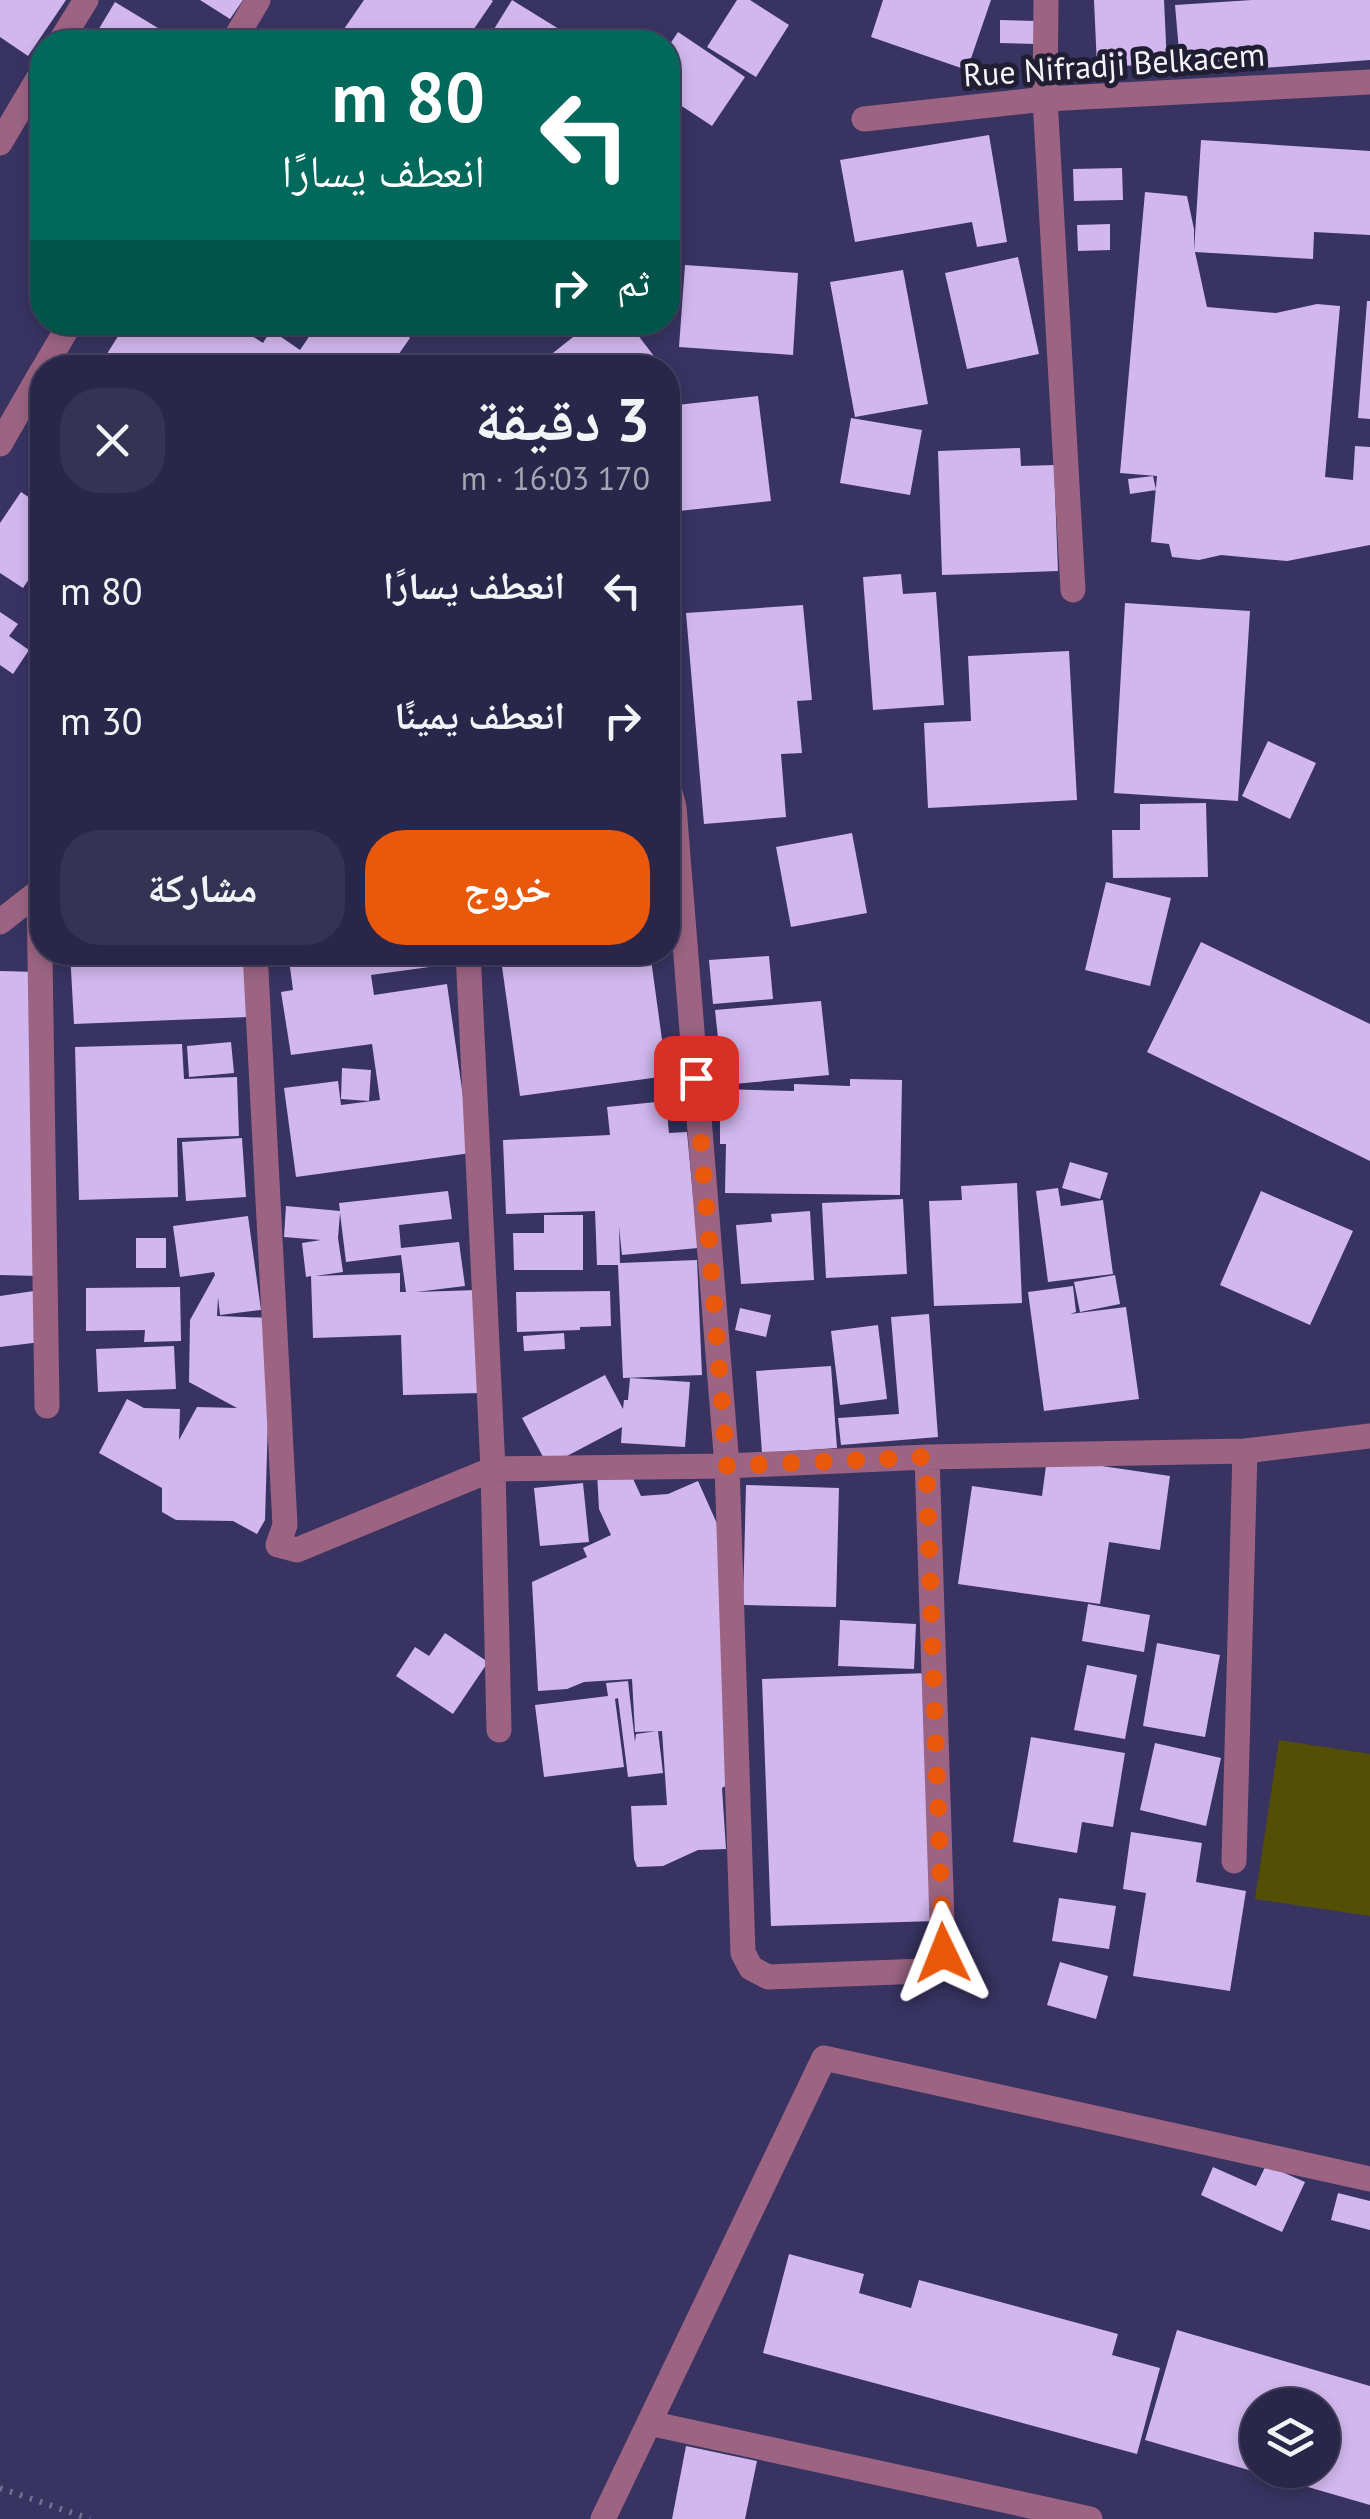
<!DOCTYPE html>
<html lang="ar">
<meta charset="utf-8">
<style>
:root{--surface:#2a2649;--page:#363253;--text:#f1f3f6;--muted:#a5a5b4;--line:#464361;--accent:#ea580c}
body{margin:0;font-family:"PT Sans","Noto Naskh Arabic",sans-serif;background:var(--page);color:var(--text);direction:rtl;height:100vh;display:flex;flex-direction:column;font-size:38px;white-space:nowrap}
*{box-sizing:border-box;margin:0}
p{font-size:32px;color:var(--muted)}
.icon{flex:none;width:55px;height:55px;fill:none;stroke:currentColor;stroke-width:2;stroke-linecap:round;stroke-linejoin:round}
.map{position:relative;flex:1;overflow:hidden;direction:ltr}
.sheet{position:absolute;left:30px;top:355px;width:650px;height:610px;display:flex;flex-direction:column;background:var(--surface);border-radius:40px;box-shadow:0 5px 15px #0003,0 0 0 2px var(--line);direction:rtl}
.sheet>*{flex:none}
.hud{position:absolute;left:30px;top:30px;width:650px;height:305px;border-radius:40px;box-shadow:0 5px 15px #0003,0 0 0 2px var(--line);direction:rtl;background:#00695c;color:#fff;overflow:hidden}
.controls{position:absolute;left:1240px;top:2388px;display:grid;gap:20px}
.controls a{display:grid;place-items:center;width:100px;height:100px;border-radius:50%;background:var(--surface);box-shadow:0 5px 15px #0003,0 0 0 2px var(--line);font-size:50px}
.pin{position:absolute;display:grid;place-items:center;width:85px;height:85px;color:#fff;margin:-42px;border-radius:20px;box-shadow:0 5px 15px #0006}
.me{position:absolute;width:110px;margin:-55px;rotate:358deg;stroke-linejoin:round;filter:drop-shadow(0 0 8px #0008)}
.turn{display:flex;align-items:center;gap:35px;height:210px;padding:0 30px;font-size:45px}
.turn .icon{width:130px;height:130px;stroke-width:2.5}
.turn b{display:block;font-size:70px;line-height:85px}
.then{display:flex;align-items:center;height:95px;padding:0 30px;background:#0003;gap:20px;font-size:38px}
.round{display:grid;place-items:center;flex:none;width:105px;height:105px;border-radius:40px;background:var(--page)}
.summary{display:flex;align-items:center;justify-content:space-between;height:170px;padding:0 30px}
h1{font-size:60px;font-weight:800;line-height:75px}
.action{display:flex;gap:20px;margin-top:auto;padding:20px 30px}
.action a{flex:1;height:115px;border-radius:40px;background:var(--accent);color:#fff;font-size:40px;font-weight:800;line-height:115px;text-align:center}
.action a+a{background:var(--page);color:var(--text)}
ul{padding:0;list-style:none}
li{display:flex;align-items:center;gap:30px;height:130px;padding:0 30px}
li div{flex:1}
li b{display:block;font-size:38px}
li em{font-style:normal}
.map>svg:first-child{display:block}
</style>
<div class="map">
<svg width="1370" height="2519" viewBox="0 0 1370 2519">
<rect width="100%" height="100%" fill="#383361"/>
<path fill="#534f05" d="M1279 1740 1370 1754V1916L1255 1899Z"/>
<path fill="#d1b7ed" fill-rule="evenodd" d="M0 0H66L28 56 0 37Z
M200 0H243L230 19Z
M364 0H491L493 1 465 42H335Z
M512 0 580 42H486Z
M737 0H750L789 25 756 77 707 47Z
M883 0H991L967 70 871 37Z
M1094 0H1164L1167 64 1097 67Z
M1252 0H1370V60L1181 74 1175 5Z
M115 2 181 42H91Z
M1000 20 1036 21V44L1000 43Z
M678 32 745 77 712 126 668 97V47Z
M989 135 1007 242 977 247 972 222 855 242 840 160Z
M1201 140 1370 151V235L1314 232 1313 259 1195 252 1207 307 1276 313 1317 304 1340 306 1325 477 1353 480 1355 446 1370 447V545L1287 561 1221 555 1199 560 1172 557 1169 544 1151 542 1157 476 1120 473 1145 192 1187 196 1194 229V251Z
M1122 168 1123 200 1074 201 1073 169Z
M1110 224V250L1078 251 1077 225Z
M1018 257 1039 354 967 369 945 273Z
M685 265 798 273 793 355 679 347Z
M903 270 928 404 855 417 830 282Z
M1367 301H1370V419L1358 418Z
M127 322H142L154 330 159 322H230L263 343 271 330 300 350 319 322H388L410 338 389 368H295L289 364 287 368H98Z
M592 322H628L663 368H534Z
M758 396 771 501 679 511 668 406Z
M851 418 922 430 910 495 840 483Z
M1020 448 1021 466 1054 465 1058 571 942 575 938 451Z
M1153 476 1156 490 1130 494 1128 479Z
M21 492 42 506V575L35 570 23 588 0 573V523Z
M901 574 903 594 936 592 944 705 873 710 863 577Z
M1125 603 1250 611 1238 801 1114 793Z
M803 605 812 700 797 701 802 753 781 754 786 817 704 824 686 613Z
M0 612 18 624 9 636 29 650 13 674 0 665Z
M1069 651 1077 800 928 808 924 723 971 721 968 656Z
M1268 741 1316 763 1290 819 1242 796Z
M1206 803 1208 877 1113 878 1112 830H1140V804Z
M852 833 867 913 791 927 776 847Z
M1106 882 1171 898 1150 986 1085 970Z
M1201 942 1370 1024V1161L1147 1052Z
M70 952H245L248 1017 74 1024Z
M288 952H442L444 965 371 975 374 995 447 984 471 1153 296 1177 284 1088 338 1081 341 1105 380 1100 372 1044 291 1055 281 992 293 990Z
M500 952H650L667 1076 520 1096Z
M769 956 773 999 713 1004 709 960Z
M0 971 39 972 38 1276 0 1275Z
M821 1001 829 1075 723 1085 715 1010Z
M231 1042 234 1073 189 1077 187 1046Z
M182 1044 184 1079 237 1077 239 1136 177 1138 178 1197 79 1200 75 1047Z
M342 1068 371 1070 369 1101 341 1099Z
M850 1079 902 1080 900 1195 725 1193 726 1144H720V1089L794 1091V1084L850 1086Z
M666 1101 669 1133 687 1132 698 1248 622 1255 619 1227 620 1263 697 1260 702 1375 623 1378 618 1265H597L595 1211 506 1214 503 1140 610 1135 607 1107Z
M242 1138 246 1197 186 1201 182 1142Z
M1070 1162 1108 1173 1100 1199 1062 1188Z
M1017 1183 1022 1303 934 1306 929 1201 962 1200 961 1186Z
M1058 1188 1061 1206 1103 1200 1113 1274 1048 1282 1036 1191Z
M448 1191 452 1219 399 1225 401 1248 459 1242 465 1286 416 1292 477 1290 481 1393 403 1395 401 1335 313 1338 311 1276 306 1277 302 1243 321 1240 284 1237 286 1206 340 1211 339 1203ZM340 1213 346 1262 401 1255 406 1292H400V1273L315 1276 343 1272 338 1238Z
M1261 1191 1353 1231 1310 1325 1220 1285Z
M903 1199 907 1274 826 1278 822 1203Z
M810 1211 814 1280 741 1284 736 1225 772 1222 771 1214Z
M544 1215H583V1270H514L513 1233H544Z
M248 1216 261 1310 220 1315 218 1297 217 1316 271 1318 265 1520 257 1534 233 1521 176 1520 162 1512V1488L99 1453 127 1399 144 1408 180 1409 179 1440 197 1407 237 1408 189 1382 190 1320 215 1275 214 1272 180 1277 173 1226Z
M136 1238H166V1268H136Z
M1115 1275 1120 1304 1080 1312 1074 1282Z
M1073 1286 1076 1312 1070 1314 1126 1307 1139 1399 1044 1411 1028 1292Z
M180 1287 181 1341 144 1342 145 1330 86 1331V1288Z
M34 1291 41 1342 0 1347V1296Z
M610 1291 611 1326 580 1327V1330L517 1332 516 1292Z
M740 1308 771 1315 766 1337 735 1330Z
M929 1314 938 1437 841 1445 838 1418 899 1414 891 1317Z
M878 1325 887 1399 840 1405 831 1331Z
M564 1333 565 1349 524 1351 523 1336Z
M174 1346 176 1389 98 1392 96 1349Z
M831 1366 837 1448 762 1453 756 1371Z
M605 1375 623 1409 624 1400H628L630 1378 690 1382 685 1447 621 1443 622 1427 548 1466 522 1418Z
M1047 1458 1170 1476 1160 1550 1109 1542 1100 1604 958 1584 972 1486 1042 1496Z
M629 1470 641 1496 668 1494 698 1481 719 1528 727 1785 722 1788 726 1849 698 1850 663 1866 637 1867 634 1859 631 1806 667 1805 662 1731 635 1732 632 1679 584 1682 567 1689 538 1691 532 1582 587 1557 583 1548 611 1535 599 1509 597 1472Z
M583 1483 589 1542 540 1546 534 1488Z
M746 1485 839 1488 836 1607 743 1605Z
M1088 1604 1150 1615 1144 1652 1082 1641Z
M840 1620 916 1624 914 1669 838 1666Z
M445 1633 488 1662 453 1714 396 1676 415 1647 429 1656Z
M1157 1643 1220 1655 1205 1737 1143 1726Z
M1087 1665 1137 1675 1125 1739 1074 1730Z
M928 1673 936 1921 771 1926 762 1679Z
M628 1681 635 1742 636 1734 658 1731 663 1773 628 1777 618 1698 615 1699 624 1767 544 1777 535 1705 608 1696 606 1683Z
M1031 1737 1125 1753 1113 1827 1082 1822 1077 1853 1013 1842Z
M1155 1743 1221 1758 1206 1826 1140 1810Z
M1131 1832 1202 1843 1196 1882 1246 1891 1230 1991 1133 1976 1146 1893 1123 1889Z
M1059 1898 1116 1906 1109 1949 1052 1941Z
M1060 1962 1108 1976 1096 2019 1047 2005Z
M1266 2165 1305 2182 1282 2232 1201 2195 1213 2167 1256 2186Z
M1338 2193 1370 2201V2230L1331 2220Z
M789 2254 864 2274 859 2293 911 2308 919 2280 1118 2334 1112 2355 1160 2368 1137 2454 763 2353Z
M1177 2330 1370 2386V2505L1145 2440ZM1258 2405H1322V2470H1258Z
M686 2446 757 2461 745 2519H672Z"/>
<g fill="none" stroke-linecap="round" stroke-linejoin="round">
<path stroke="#737091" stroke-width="6" stroke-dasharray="2.5 8" stroke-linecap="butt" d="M0 2488 90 2519"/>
<path stroke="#9c6482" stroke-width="25" d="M1046 0 1045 99 1073 590
M60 42 86 0
M233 42 258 0
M864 119 1045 99 1370 82
M0 143 42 72
M44 368 71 322
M0 444 42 371
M668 785 674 807 727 1466 743 1953 751 1968 768 1977 923 1971 939 1961 943 1953 927 1457
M39 892 47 1406
M0 922 42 889
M255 952 285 1525 278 1545 297 1550 493 1469 727 1466 927 1457 1245 1451 1370 1436
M468 952 493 1469 499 1730
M1234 1861 1245 1451
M649 2423 1090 2519
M603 2519 824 2058 1370 2179"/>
</g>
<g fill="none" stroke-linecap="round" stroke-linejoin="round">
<path stroke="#ea580c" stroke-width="18" stroke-dasharray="0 32.4" d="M696 1078 727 1466 926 1457 943 1953"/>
</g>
<g text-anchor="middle" stroke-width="10" stroke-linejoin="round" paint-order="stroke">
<g font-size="32" fill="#f4f4fa" stroke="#201e33">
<text transform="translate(1114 65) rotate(-4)" y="11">Rue Nifradji Belkacem</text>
</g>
</g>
</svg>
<div class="controls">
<a><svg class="icon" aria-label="layers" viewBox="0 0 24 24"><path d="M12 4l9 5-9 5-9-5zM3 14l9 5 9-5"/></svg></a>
</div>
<div class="pin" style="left:696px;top:1078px;background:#d93025"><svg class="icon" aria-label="arrive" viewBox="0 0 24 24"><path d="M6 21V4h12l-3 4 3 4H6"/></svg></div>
<svg class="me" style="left:943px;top:1953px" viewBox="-20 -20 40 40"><path d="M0-17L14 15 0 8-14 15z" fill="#ea580c" stroke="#fff" stroke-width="4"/></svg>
<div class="hud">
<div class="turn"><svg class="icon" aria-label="left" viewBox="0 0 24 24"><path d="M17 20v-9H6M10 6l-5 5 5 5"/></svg><div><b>80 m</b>انعطف يسارًا</div></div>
<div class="then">ثم<svg class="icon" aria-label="right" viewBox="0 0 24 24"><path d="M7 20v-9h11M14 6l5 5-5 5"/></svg></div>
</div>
<section class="sheet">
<div class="summary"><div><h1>3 دقيقة</h1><p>170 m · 16:03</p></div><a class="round"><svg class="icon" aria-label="close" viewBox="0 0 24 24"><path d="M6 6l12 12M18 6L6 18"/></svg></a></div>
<ul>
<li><svg class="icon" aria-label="left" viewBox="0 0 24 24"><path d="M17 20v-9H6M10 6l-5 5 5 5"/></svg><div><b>انعطف يسارًا</b></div><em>80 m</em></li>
<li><svg class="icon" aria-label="right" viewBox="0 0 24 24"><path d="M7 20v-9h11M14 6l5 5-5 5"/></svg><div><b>انعطف يمينًا</b></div><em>30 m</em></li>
</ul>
<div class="action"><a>خروج</a><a>مشاركة</a></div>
</section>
</div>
